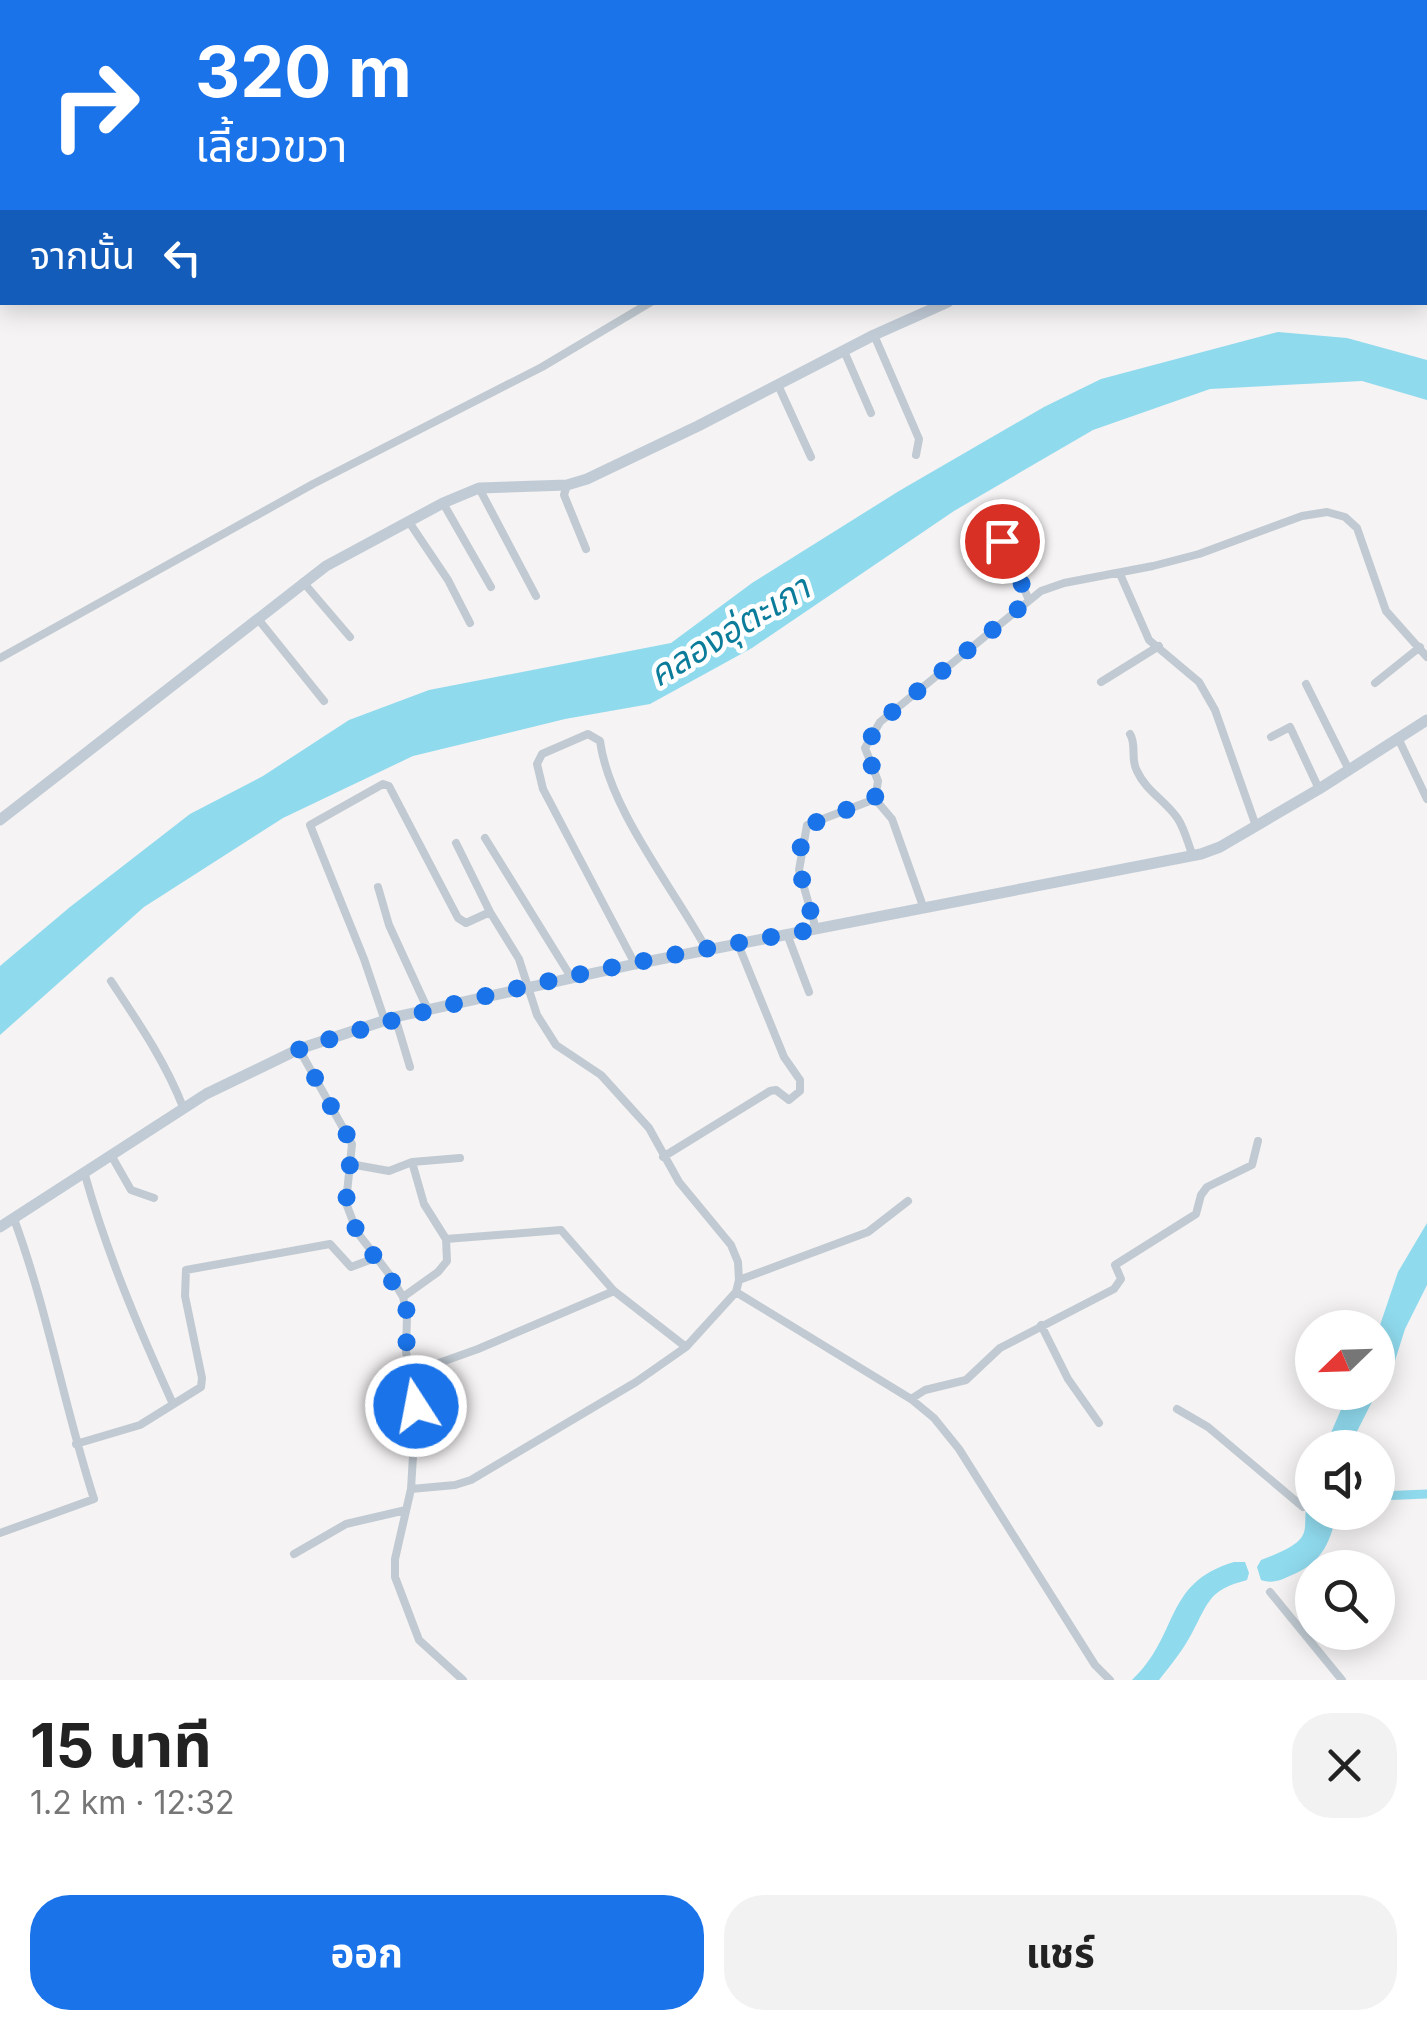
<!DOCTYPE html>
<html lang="th">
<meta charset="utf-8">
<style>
:root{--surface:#fff;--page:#f2f2f2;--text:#222;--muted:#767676;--accent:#1a73e8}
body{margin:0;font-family:Inter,"Noto Sans Thai",sans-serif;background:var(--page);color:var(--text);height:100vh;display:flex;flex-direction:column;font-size:38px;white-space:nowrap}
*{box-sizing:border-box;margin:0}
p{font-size:32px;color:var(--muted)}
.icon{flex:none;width:55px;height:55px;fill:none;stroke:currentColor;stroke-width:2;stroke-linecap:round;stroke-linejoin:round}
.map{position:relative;height:1680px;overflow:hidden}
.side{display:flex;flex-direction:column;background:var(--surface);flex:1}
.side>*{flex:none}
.guide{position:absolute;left:0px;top:0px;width:1428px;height:305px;box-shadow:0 5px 25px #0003;background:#1a73e8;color:#fff;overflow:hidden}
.needle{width:65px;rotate:247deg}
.fabs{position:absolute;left:1295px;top:1310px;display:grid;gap:20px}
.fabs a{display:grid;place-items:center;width:100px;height:100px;border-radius:50%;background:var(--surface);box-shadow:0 5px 25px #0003;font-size:50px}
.pin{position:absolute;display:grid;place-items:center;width:85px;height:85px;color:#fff;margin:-42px;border:5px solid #fff;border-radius:50%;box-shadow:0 2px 10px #0007}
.me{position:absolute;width:110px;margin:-55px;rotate:349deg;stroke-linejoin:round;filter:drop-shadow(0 0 8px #0008)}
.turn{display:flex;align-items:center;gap:35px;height:210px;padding:0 30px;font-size:45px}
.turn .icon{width:130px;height:130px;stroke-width:2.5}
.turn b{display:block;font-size:70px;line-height:85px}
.then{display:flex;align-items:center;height:95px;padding:0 30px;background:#0003;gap:20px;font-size:38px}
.round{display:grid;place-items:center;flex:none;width:105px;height:105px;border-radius:40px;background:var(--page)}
.head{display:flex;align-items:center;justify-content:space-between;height:170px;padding:0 30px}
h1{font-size:60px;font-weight:700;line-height:75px}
.button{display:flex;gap:20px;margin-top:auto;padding:20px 30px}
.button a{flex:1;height:115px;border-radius:40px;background:var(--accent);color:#fff;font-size:40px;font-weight:700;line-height:115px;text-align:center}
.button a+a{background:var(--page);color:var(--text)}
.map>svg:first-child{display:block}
</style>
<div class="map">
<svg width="1427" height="1680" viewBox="0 0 1427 1680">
<rect width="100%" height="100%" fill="#f5f3f3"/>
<path fill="#90daee" d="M1278 332 1347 338 1427 360V400L1362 381 1210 389 1093 430 954 511 752 648 650 704 565 719 413 756 283 818 144 907 0 1035V966L70 907 190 814 263 776 349 720 429 690 671 643 752 583 899 491 1044 407 1101 379Z
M1427 1223V1285L1405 1329 1394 1364 1378 1392V1331L1398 1272Z
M1377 1392 1349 1447H1325L1348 1393Z
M1312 1482V1512L1336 1513C1331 1543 1321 1563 1292 1575 1281 1580 1273 1584 1261 1580L1257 1567 1261 1560C1327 1535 1294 1532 1312 1482Z
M1234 1562H1245L1249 1573 1247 1580C1209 1590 1209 1601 1192 1633 1183 1650 1171 1665 1159 1680H1132C1180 1635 1163 1583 1234 1562Z"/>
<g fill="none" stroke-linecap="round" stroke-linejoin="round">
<path stroke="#90daee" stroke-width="9" d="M1378 1496 1427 1494"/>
<path stroke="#c1cad2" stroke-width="8" d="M950 0 951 2
M342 2 348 0
M1381 2 1388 0
M0 142 2 141
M1425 211 1427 217
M874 335 919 439 916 455
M844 351 871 413
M778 385 811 457
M567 485 564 495 586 549
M479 488 536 596
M443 503 491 587
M409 522 448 580 470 623
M1003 541 1029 600
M1120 574 1149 640 1199 682 1215 710 1256 826
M303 582 350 637
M258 619 324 701
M0 658 313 484 542 367 651 302
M1101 682 1159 646
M1375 683 1420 647
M1306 684 1349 770
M1130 734C1137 745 1130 759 1137 771 1146 791 1166 801 1178 819 1185 830 1188 844 1193 856
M1271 737 1290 727 1319 789
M1398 738 1427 799
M875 799 892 819 924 909
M485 838 571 977
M378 887 389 925 428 1010
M816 929 799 870 807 825 875 799 878 781 865 748 880 722 1041 591 1064 583 1153 566 1199 554 1302 516 1327 512 1345 517 1357 528 1386 611 1427 657
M787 934 809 992
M635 964 543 789 537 764 542 754 588 734 600 741C609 809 674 889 707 950
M111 981C138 1022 165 1061 183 1107
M395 1017 410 1067
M385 1021 364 959 310 825 383 784 389 786 458 918 466 923 490 912
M299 1049 352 1144 346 1203 357 1232 389 1274 403 1297 407 1316 406 1352 416 1406 411 1489 395 1559V1577L419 1640 463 1680
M111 1155 131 1190 154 1198
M663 1157 770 1091 776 1090 789 1100 800 1091V1080L784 1057 738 944
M350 1164 389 1171 412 1162 460 1158
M85 1175C107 1254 139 1329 173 1404
M446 1239 561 1230 614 1291
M739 1280 868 1232 908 1201
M736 1292 911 1399 934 1418 959 1449 1095 1665 1110 1680
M403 1297 438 1272 447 1261 446 1239 424 1204 412 1162
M1041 1325 1068 1379 1099 1423
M411 1373 478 1349 614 1291 686 1347
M911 1399 925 1390 966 1380 1000 1348 1114 1289 1121 1279 1115 1265 1196 1214 1201 1195 1207 1187 1252 1165 1258 1141
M1177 1409 1208 1427 1303 1507
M76 1444 140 1425 201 1387 202 1378 185 1296 186 1270 330 1244 351 1267 375 1258
M411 1489 455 1485 471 1480 636 1382 686 1347 736 1292 739 1280 738 1262 731 1245 679 1182 649 1128 601 1075 556 1045 537 1015 519 959 490 912 456 843
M0 1533 94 1499C64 1407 48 1311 14 1219
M294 1554 346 1524 406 1510
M1270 1592 1342 1680"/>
<path stroke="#c1cbd6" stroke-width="11" d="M1425 106H1427
M0 820 326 566 443 503 479 488 567 485 587 479 698 426 874 335 948 302
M0 1227 206 1094 299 1049 395 1017 635 964 1201 854 1220 847 1319 789 1427 720"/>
</g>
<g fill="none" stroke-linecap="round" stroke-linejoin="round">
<path stroke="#1a73e8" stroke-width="18" stroke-dasharray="0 32.4" d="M416 1406 406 1352 408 1316 403 1297 357 1232 346 1203 352 1144 299 1049C467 994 642 959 816 929 806 895 791 860 807 826L875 798 878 782 865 748 880 722 1029 600 1002 541"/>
</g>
<g text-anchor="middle" stroke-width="9" stroke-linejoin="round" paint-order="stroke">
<g font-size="35" font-style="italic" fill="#0c7c9b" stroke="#fff">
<text transform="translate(729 631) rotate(-31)" y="12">คลองอุ่ตะเภา</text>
</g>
</g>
</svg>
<div class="fabs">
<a><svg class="needle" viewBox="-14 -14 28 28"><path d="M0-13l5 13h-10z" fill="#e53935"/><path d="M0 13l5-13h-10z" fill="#767676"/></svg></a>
<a><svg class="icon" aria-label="sound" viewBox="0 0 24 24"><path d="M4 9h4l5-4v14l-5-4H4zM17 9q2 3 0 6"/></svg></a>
<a><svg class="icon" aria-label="search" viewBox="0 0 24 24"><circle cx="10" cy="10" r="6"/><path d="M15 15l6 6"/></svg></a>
</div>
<div class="pin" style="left:1002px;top:541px;background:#d93025"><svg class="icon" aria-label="arrive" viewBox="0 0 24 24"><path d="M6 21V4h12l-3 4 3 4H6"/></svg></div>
<svg class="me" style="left:416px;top:1406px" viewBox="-20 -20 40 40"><circle r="17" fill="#1a73e8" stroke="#fff" stroke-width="3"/><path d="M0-11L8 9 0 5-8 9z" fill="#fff"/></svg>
<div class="guide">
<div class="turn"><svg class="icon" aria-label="right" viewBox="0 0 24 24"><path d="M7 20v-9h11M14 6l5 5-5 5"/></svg><div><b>320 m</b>เลี้ยวขวา</div></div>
<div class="then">จากนั้น<svg class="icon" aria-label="left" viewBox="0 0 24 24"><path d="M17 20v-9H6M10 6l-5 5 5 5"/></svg></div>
</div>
</div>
<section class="side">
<div class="head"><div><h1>15 นาที</h1><p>1.2 km · 12:32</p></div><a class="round"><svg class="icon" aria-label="close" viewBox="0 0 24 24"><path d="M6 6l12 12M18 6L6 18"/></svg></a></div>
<div class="button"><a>ออก</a><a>แชร์</a></div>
</section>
